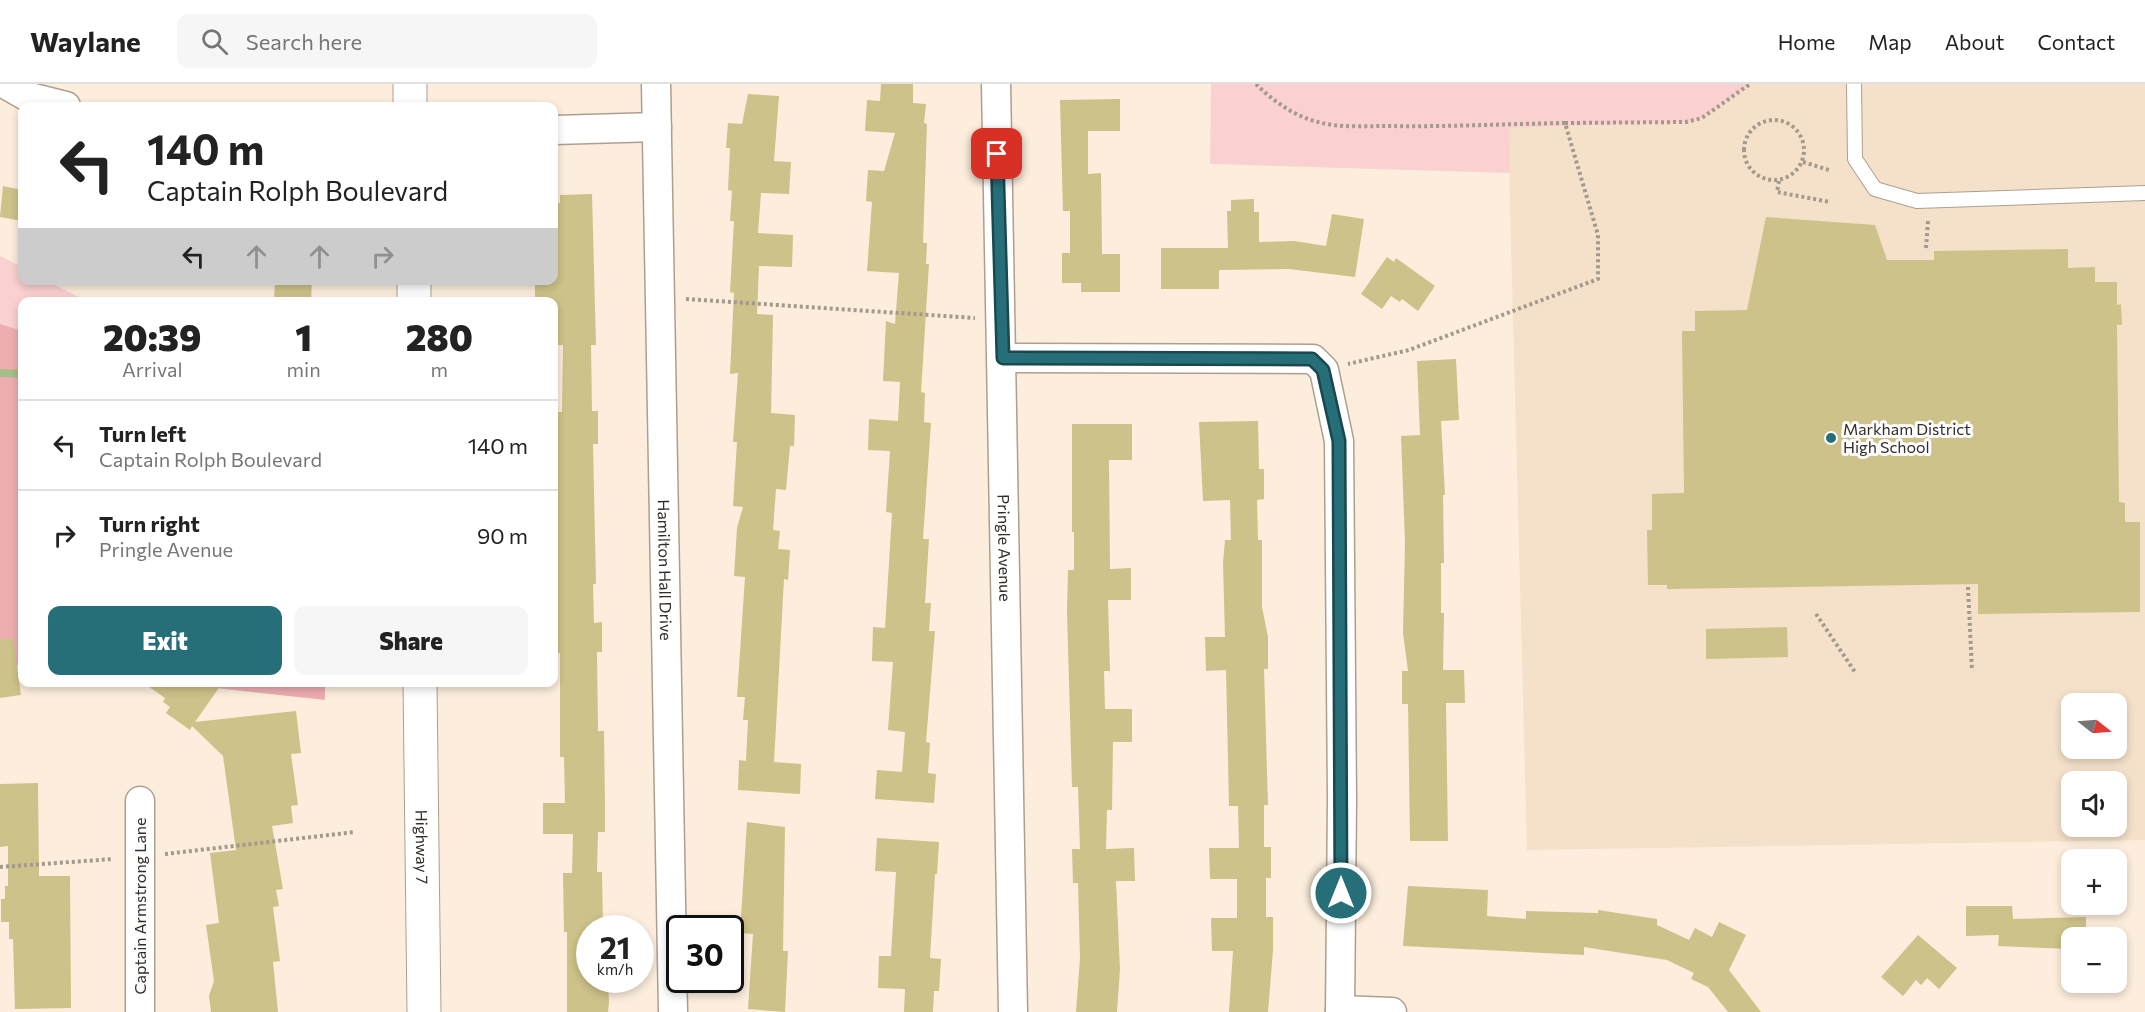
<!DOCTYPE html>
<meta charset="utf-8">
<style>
:root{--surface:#fff;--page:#f6f6f6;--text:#222;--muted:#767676;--line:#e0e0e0;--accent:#266f79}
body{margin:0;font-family:Commissioner,sans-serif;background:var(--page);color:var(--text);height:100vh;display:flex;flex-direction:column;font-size:22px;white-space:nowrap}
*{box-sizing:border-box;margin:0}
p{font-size:20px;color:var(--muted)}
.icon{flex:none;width:33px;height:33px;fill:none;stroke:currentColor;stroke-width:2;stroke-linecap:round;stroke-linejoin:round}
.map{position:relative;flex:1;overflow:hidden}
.details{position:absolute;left:18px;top:213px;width:540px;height:390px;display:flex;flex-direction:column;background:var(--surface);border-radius:12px;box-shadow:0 3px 9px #0003}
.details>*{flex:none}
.hud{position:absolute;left:18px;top:18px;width:540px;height:183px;border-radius:12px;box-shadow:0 3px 9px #0003;background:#fff;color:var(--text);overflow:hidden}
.needle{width:39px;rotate:107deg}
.tools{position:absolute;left:2061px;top:609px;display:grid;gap:12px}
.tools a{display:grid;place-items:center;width:66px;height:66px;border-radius:12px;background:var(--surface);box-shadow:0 3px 9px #0003;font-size:30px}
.speed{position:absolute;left:576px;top:831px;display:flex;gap:12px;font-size:30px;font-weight:700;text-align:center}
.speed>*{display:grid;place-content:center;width:78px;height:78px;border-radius:50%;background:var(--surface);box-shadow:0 3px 9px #0003;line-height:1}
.speed small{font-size:15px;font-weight:400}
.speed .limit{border:3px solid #111;border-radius:9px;background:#fff;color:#111}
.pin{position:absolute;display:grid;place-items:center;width:51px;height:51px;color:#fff;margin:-26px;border-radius:12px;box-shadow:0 3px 9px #0006}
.me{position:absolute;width:66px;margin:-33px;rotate:0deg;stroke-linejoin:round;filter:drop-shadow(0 0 4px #0008)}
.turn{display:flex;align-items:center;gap:21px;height:126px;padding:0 30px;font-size:27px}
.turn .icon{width:78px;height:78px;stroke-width:2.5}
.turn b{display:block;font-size:42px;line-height:51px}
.lanes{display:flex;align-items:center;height:57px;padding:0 30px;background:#0003;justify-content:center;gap:30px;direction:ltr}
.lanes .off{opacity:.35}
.eta{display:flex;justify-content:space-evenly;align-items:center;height:102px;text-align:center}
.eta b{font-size:36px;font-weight:800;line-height:42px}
.button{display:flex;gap:12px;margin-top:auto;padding:12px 30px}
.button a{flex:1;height:69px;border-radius:12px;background:var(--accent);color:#fff;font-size:24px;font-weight:800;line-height:69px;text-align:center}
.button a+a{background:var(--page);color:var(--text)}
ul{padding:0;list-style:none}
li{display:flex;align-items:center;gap:18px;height:90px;padding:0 30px;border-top:2px solid var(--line)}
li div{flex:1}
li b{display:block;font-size:22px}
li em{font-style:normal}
header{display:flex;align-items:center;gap:36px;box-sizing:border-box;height:84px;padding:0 30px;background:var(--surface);border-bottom:2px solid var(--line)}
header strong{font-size:28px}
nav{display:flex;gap:33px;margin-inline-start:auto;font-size:21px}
.search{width:420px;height:54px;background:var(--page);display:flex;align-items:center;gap:15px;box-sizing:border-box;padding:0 21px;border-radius:12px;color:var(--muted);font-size:22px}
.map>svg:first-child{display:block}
</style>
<header>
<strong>Waylane</strong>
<div class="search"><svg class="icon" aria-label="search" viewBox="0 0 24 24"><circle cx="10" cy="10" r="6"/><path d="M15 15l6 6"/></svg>Search here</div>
<nav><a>Home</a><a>Map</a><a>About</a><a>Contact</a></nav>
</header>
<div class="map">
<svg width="2145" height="928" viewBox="0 0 2145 928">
<rect width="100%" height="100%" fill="#fceddc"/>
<path fill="#f5e1ca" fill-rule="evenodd" d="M1751 0H2145V756L1527 766 1508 44 1669 39 1702 34ZM2072 620H2116V664H2072ZM2072 698H2116V742H2072Z"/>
<path fill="#fbd0d1" d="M1211 0H1751L1702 34 1686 38 1509 44 1510 89 1210 80Z
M0 172 22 183V196L47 197 87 217 22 218V547L0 544Z"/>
<path fill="#eeadb0" d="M0 240 22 247V582L0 579Z
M170 599H325V616Z"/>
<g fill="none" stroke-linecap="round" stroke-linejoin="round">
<path stroke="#a7bd88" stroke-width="8" d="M0 289 22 290"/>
</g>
<path fill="#cdc289" d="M881 0H913V19L926 20 924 39 927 40 923 159H927L926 180H929L921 308 925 309 924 338 931 339 923 455H929L925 519H931L929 547H935L926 658 930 659 928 689 936 690 934 719 875 715 877 686 902 688 905 648 888 646 893 578 872 577 873 543 885 544 892 429 886 428 890 367 868 366 869 335 898 337 900 298 883 297 886 237 895 240 899 189 867 187 872 118 866 117 868 86 884 87 895 49 865 47 867 16 880 17Z
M748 10 779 12 774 77 791 78 789 110 761 109 758 149 793 151 792 183 759 182 757 230 773 231 771 329 795 331 794 362H790L786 406 776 405 773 446 780 447 778 465 790 466 788 496 784 495 774 678 801 680 800 710 738 706 739 676 746 677 748 636H743L745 613H737L745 493 734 492 737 444 743 423 733 422 737 358H733L738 289 730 290 734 209 730 208 734 137H730L732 107 728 106 730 64H726L728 39 742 40Z
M1120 15V47H1088V90L1101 89 1102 170H1120V208H1081V199H1062V169H1070V127H1063L1060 16Z
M3 102 22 106V137L0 133Z
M592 110 596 261H591L592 327H598V360H593L596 500H593L594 539 602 538V568H597L598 647H604L605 719V748H598L597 788H602L603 844H590V896H608L609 919 608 928H567V848H564L563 789H572L573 750H543V719H565L564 673H560V569H554V538H558L554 328H562L563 261H554V218H535V196H554V119H560V111Z
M1254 115V128H1259V158L1294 157 1326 162 1332 130 1364 135 1355 193 1289 185 1219 186V205H1161V164H1228L1227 127H1231V116Z
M1766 133 1875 141 1887 176H1934V167L2068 165V184L2095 183V198H2117V221L2121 220 2122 241H2117L2119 418 2125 419V438H2140V528L1978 530V500L1667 505V501H1648L1647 446H1652V410L1684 409 1682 247H1695V227L1747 226Z
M1387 173 1394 178 1396 174 1435 202 1418 227 1402 215 1400 218 1391 212 1382 225 1361 210Z
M275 196H312L311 218H274Z
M1456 275 1459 336 1441 337 1445 411H1443L1444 479H1441V529H1444L1443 586H1464L1465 619H1446L1448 757H1410L1408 620H1402V587H1408L1403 549 1405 458 1401 352 1420 351 1417 277Z
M1258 337 1259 385H1264V415L1257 416 1258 456H1262V523L1268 553V585H1264L1268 721H1264V763H1271V794H1266V833H1273V866L1268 928H1229L1233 867H1212L1211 834H1237V795H1210L1209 764H1239L1238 722H1229L1226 586 1206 587 1205 553H1225L1223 479 1225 456H1231L1230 416 1203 417 1199 338Z
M1072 340H1132V376H1109L1110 485 1131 484V516H1108L1110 587H1104L1105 625H1132V658H1113L1112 726H1107L1106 765 1134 764 1135 797H1116L1120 886 1117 928H1076L1080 874 1078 799H1073L1072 765H1080L1078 703H1072L1067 527 1068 486H1074V448H1072Z
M1787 543 1788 573 1706 575V545Z
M13 554 21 611 0 614V555Z
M142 598H223L195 638 296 627 301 669 291 670 298 721 291 722 293 739 272 742 283 805 276 806 279 822 273 823 280 877 273 878 278 928H211L209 912 214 897 206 841 219 839 210 769 236 766 223 672 192 642 190 646 166 629 170 623 163 618 165 614Z
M38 699 39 792H70L71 924 15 925 13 855H9V838H1V815H5V802H8V762L0 763V700Z
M747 738 785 743 783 867H788L785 928 748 925 753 850 740 849Z
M877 754 939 758 937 790H935L930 874 941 875 939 907H934L933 928H904L905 905 878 904 879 872H891L896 788 875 787Z
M1408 802 1488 806 1487 832 1526 835V827L1598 829V826L1657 835V841L1689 856 1695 844 1712 853 1719 838 1746 851 1729 886 1761 928H1728L1708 903 1691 895 1694 889 1667 876 1584 863V871L1403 862Z
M1966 822H2012L2013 835 2086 833V854H2072V865L1998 862 1999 851 1966 852Z
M1918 851 1957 884 1939 905 1927 894 1921 901 1916 896 1903 912 1881 893Z"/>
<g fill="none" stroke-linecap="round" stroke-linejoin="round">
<g stroke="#ad9f8f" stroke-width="16">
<path id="service" d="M1854 0 1855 75 1875 105 1917 117 2145 109"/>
</g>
<g stroke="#ad9f8f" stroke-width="31">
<g id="minor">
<path d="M5 0 26 12 66 22"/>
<path id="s1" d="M656 0 673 928"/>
<path id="s2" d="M996 0 1013 928"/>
<path d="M554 46 657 43"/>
<path d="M1003 274 1313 275 1324 286 1339 357 1342 716 1340 928"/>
<path d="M1340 926 1392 928"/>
<path d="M140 928V717"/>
</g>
</g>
<g stroke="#ad9f8f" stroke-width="35">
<g id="primary">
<path d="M410 0V22"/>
<path d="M414 196V218"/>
<path id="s3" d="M420 598 424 928"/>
</g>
</g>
<path stroke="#a4998d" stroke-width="4" stroke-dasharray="3 3" stroke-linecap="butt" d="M1256 0C1273 17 1294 32 1318 38 1339 44 1364 42 1386 42 1446 43 1505 40 1565 39L1598 151V195L1409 266 1348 280
M1744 66a30 30 0 1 1 60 0a30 30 0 1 1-60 0Z
M1565 39 1686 38 1702 34 1750 0
M1803 78 1829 86
M1779 97 1777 108 1830 118
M1926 164 1928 137
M686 215 975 234
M1968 503 1972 587
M1816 530 1855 588
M165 770 355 748
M0 783 113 775"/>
<use href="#service" stroke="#fff" stroke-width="14"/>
<use href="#minor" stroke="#fff" stroke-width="28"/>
<use href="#primary" stroke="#fff" stroke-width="33"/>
</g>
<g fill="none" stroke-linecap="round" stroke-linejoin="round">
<g stroke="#19484f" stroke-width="15">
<path id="route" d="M997 70 1003 274 1312 275 1323 286 1339 357 1341 809"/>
</g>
<use href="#route" stroke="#266f79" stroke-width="10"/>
</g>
<circle fill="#266f79" stroke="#fdfdfd" stroke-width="2" cx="1831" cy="354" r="6"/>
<g text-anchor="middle" stroke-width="6" stroke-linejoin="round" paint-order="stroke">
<g font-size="16" fill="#332d27" stroke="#fdfdfd" text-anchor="start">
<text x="1843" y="351">Markham District<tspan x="1843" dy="18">High School</tspan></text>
</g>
<g font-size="16" fill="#332d27" stroke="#fdfdfd">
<text dy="6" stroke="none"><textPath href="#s2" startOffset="464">Pringle Avenue</textPath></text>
<text dy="6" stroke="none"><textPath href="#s1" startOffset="486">Hamilton Hall Drive</textPath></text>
<text dy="6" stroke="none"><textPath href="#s3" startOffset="165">Highway 7</textPath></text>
<text transform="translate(140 822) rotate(-90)" y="6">Captain Armstrong Lane</text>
</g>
</g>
</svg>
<div class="tools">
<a><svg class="needle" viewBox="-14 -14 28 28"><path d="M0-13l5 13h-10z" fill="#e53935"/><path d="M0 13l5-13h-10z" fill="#767676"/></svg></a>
<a><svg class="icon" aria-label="sound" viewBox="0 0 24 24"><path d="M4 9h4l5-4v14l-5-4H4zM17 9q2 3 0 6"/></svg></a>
<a>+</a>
<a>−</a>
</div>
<div class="speed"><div>21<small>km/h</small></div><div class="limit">30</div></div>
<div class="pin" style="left:997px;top:70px;background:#d93025"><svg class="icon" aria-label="arrive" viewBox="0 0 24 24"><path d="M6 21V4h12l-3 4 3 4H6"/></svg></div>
<svg class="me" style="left:1341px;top:809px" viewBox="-20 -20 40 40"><circle r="17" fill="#266f79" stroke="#fff" stroke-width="3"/><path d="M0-11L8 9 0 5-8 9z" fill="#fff"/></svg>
<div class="hud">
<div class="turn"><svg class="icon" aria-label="left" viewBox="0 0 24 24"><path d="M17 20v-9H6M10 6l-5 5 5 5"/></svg><div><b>140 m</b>Captain Rolph Boulevard</div></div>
<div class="lanes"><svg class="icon" aria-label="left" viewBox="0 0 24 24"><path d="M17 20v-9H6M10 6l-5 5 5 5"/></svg><svg class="icon off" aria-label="ahead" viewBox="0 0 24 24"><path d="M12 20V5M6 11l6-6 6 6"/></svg><svg class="icon off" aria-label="ahead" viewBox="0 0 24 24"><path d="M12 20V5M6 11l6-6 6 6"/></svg><svg class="icon off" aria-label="right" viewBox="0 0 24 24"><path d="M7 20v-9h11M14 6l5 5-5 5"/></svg></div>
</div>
<section class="details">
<div class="eta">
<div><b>20:39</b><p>Arrival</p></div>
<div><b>1</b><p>min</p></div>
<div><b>280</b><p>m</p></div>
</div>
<ul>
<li><svg class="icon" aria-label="left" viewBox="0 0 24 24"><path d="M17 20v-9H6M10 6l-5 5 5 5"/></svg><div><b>Turn left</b><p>Captain Rolph Boulevard</p></div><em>140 m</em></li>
<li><svg class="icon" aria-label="right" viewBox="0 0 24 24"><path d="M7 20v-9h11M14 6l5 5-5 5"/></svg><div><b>Turn right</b><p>Pringle Avenue</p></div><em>90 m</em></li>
</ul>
<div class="button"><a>Exit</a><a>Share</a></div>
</section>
</div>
